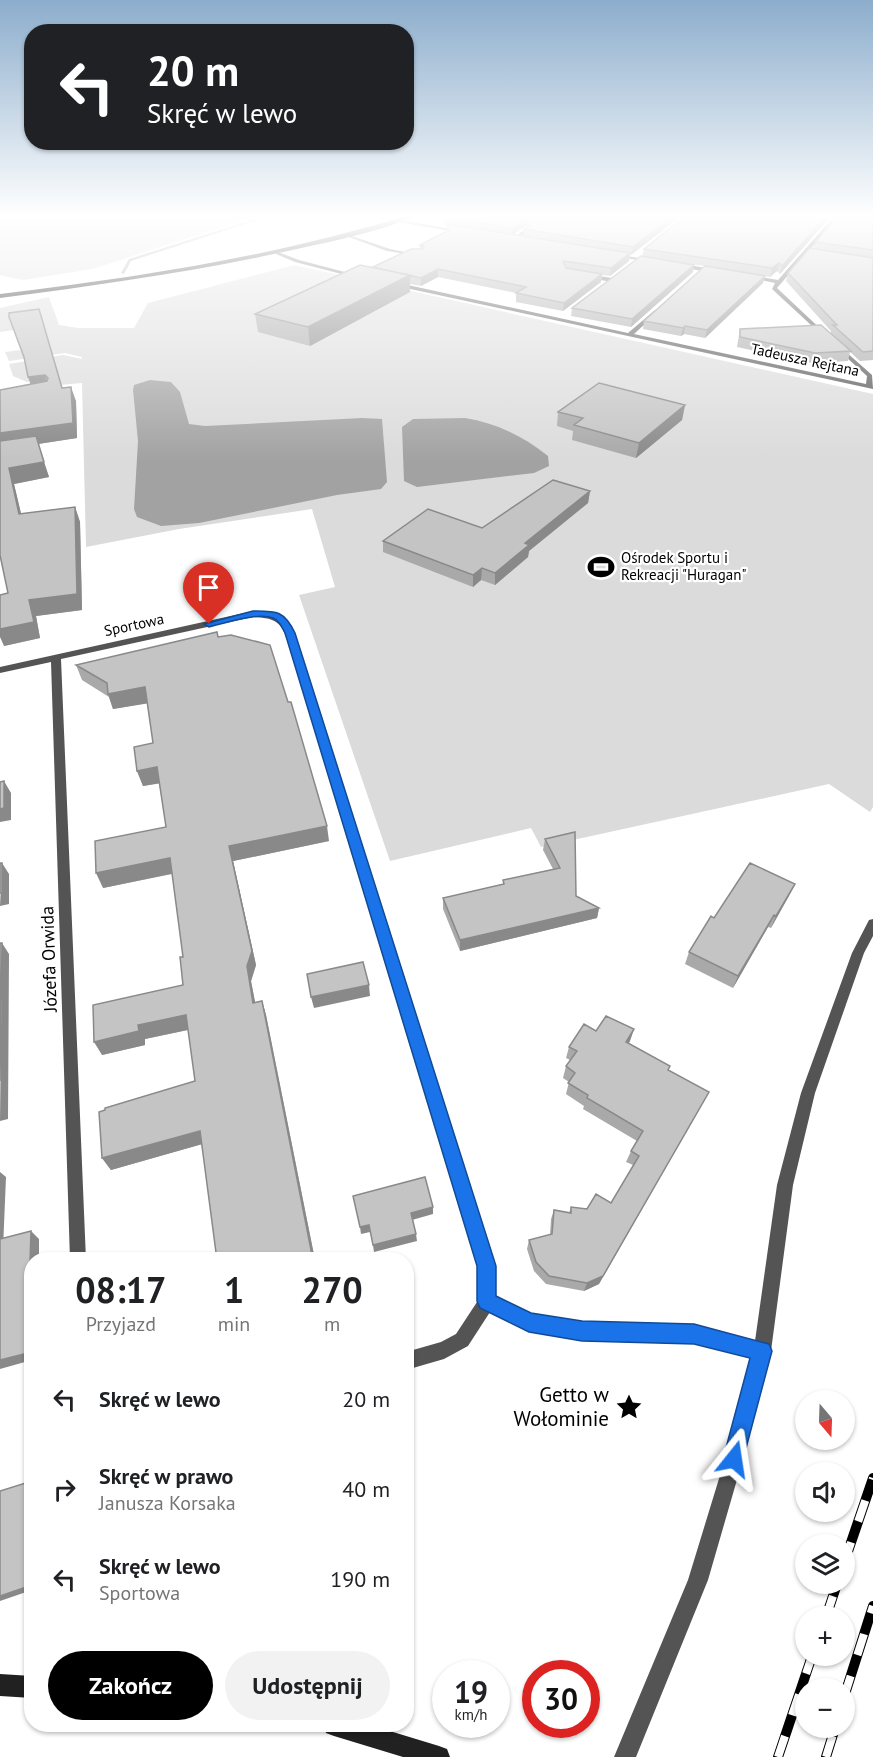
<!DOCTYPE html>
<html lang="pl">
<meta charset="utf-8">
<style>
:root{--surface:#fff;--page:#f2f2f2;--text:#202124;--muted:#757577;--accent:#000}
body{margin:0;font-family:"PT Sans",sans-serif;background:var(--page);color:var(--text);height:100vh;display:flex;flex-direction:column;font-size:22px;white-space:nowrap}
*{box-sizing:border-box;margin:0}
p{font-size:20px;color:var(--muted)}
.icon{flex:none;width:33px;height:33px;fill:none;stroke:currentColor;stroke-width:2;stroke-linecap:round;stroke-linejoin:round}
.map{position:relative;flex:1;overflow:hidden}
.details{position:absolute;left:24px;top:1252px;width:390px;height:480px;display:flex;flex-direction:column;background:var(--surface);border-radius:24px;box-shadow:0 2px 4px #0004}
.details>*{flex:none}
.banner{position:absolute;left:24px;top:24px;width:390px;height:126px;border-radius:24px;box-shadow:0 2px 4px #0004;background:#202124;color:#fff;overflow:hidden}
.needle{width:39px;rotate:161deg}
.fabs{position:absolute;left:795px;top:1390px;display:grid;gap:12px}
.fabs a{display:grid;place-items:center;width:60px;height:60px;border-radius:50%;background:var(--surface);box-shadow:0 2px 4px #0004;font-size:30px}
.speed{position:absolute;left:432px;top:1660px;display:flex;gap:12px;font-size:30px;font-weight:700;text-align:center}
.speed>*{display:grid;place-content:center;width:78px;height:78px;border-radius:50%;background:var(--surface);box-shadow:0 2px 4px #0004;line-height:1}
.speed small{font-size:15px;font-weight:400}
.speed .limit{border:9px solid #d22;background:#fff;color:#111}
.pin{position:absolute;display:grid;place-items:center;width:51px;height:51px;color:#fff;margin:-62px -26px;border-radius:50% 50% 50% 0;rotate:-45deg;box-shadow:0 0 6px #0007}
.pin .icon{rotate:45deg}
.me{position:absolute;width:66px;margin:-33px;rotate:15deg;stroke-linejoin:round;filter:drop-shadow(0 0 4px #0008)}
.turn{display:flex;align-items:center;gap:21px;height:126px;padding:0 24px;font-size:27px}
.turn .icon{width:78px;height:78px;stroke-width:2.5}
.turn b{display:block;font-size:42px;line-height:51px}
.eta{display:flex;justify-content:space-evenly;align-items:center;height:102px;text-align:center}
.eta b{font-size:36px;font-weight:600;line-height:42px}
.button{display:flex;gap:12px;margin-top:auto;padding:12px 24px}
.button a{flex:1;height:69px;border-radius:36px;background:var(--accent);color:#fff;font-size:24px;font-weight:600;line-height:69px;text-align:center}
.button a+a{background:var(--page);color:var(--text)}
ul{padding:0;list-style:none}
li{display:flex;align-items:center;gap:18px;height:90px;padding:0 24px}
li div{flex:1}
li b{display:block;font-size:22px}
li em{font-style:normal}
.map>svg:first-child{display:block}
</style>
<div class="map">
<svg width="873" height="1757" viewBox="0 0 873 1757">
<rect width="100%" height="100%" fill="#fff"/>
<path fill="#dbdbdb" d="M0 214H264L92 269 23 280 0 275Z
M294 265 873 394V807L870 812 829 784 541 847 531 828 390 861 299 595 335 587 312 509 179 529 86 547 82 383 48 386 40 380 27 382 13 376 9 364 63 355 82 359V357L65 353 9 361 5 352 20 350 22 353 14 330 0 332V308L49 297 59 325 78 328H134L148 303Z"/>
<path fill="#a2a2a2" d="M150 380 171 382 180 392 189 424 205 426 362 418 382 419 387 482 381 489 337 495 199 523 161 526 137 517 134 509 138 441 133 390 134 385Z
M465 418C496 423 523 436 548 456L549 466 534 473 417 487 404 481 402 427 413 419Z"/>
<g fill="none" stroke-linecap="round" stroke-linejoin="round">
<path fill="#a2a2a2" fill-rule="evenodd" d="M270 214H276L131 261 124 274 121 273 129 259Z"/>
<path fill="#545454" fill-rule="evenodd" d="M548 214H554L515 240 511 239Z
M836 214H841L777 288 826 334 824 337 772 289 775 283 746 277 749 275 778 280Z
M400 220 462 231 464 232 462 233 398 222Z
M346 234 390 249 420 255 418 256 387 251 346 236Z
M278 252 299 260 360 276 357 278 295 262 276 254Z
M613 254 652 260 654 261 652 262 611 256Z
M678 263 717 270 720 272 717 274 676 266Z
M586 274 612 278 615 280 612 282 584 277Z
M394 282 628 333 655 310 657 313 634 334 866 384 867 376 835 347 837 344 872 375 873 389 392 285Z
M253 611C274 612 287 616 295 637L494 1266 495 1296 531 1315 582 1322 695 1325 755 1341 777 1185 801 1093 852 953 869 920 873 919V936L864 953 815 1093 793 1185 771 1351 743 1459 708 1580 636 1757H614L688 1580 725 1459 752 1357 695 1343 582 1340 529 1332 490 1312 468 1346 444 1359 406 1370V1352L441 1342 456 1334 479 1299 478 1266 289 646C282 623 278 618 253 617L61 659 86 1260H70L51 662 0 673V667Z"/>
<path fill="#212121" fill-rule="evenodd" d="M412 214H420C382 231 338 240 297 249 199 271 100 285 0 298V294C140 277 277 256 412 214Z
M0 1674 32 1676V1698L0 1696Z
M323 1725H370L439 1746 447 1749 450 1757H403L334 1736 326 1733Z"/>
<g stroke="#000" stroke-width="10">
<path id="rail" d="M844 1563 873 1478
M826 1617 837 1584
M844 1697 873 1606
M778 1757 812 1656
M826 1757 835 1728"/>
</g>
<use href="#rail" stroke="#fff" stroke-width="8" stroke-dasharray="22" stroke-linecap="butt"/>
</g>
<path fill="#a9a9a9" d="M442 214H543L513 235 523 236 524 229 684 214 631 255 630 254 629 261 610 276 602 275 601 282 563 311 516 302V293L438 277 421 286 410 284V292L310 346 258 332 255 314 420 249V245L447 231V225H444Z
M688 214H833L780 274 777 271 770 277 757 275 763 283 705 338 684 334 681 336 643 329 644 321 705 266 669 261 693 272 631 327 571 316 572 308 642 256 644 249Z
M873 214V360L860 361 850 352 848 361 812 363 737 347 740 329 831 333V331L786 281 788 273 813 249 816 242Z
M9 317 62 388 76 401 77 438 38 444 49 477 14 484 21 514 75 507 80 522 82 610 36 616 40 638 4 646 8 593 0 556 31 384 25 362Z
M685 405 682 420 636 458 572 440 573 431 557 426 558 412Z
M590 491 588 503 529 551 528 557 495 585 481 580 473 587 383 552V541L482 528Z
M218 637 329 841 233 861 256 965 251 981 255 1003 262 1001 266 1015 315 1260H217L202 1144 111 1170 102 1158 195 1081 188 1030 145 1039V1045L102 1055 183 985V957L172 874 103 888 166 827 159 783 143 786 137 771 153 743 147 703 113 709 109 697 82 680 76 665Z
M545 839 576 896 599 908 597 918 460 951 443 909V898L503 884V880L553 869 543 850Z
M795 884 771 928 768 927 733 988 685 964 689 952 714 918Z
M634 1029 629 1043 670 1066 668 1070 709 1092 599 1284 584 1291 546 1284 534 1271 527 1249 529 1240 550 1235 551 1219 554 1210 569 1213 571 1207 587 1209 611 1203 633 1165 626 1162 631 1151 637 1141 583 1109 584 1106 566 1094 569 1082 563 1078 566 1066 570 1060 566 1058 569 1047 596 1031Z"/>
<path fill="#898989" d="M533 214H543L511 236 512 228Z
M675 214H684L631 255 633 247Z
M828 214H833L780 274 782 266Z
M630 253 629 261 610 276 611 268Z
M779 263 777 271 770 277 772 268Z
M694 265 693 272 631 327 632 319Z
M438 269V277L421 286V278Z
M602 274 601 282 563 311 564 303Z
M410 275V292L310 346 308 327Z
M765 276 763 283 705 338 707 330Z
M685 326 684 334 681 336 683 328Z
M45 375 49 389 33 391 28 377Z
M71 387 76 401 77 438 38 444 49 477 14 484 25 530 19 514 0 449V433Z
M685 405 682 420 636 458 639 443Z
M590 491 588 503 529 551 528 557 495 585V573L525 543Z
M75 507 80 522 82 610 36 616 40 638 4 646 0 637V629L29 600Z
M482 568 481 580 473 587V575Z
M145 687 150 703 113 709 108 694Z
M157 767 162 783 143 786 137 771Z
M4 781 11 793V820L0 822V809Z
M327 826 329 841 233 861 256 965 251 981 258 1017 253 1003 247 966 229 846Z
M170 858 175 873 103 888 96 873Z
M2 863 9 874V904L0 906Z
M795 884 789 896 771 928 776 916Z
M599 908 597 918 460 951V940Z
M774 915 768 927 733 988 738 976Z
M2 943 9 954 8 1119 0 1121Z
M369 985 370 996 314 1008 311 997Z
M262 1001 266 1015 315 1260H313Z
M186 1015 192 1029 145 1039V1045L102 1055 94 1042 138 1025Z
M634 1029 630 1041 623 1053 626 1042Z
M709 1092 599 1284 584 1291 587 1283Z
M200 1131 206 1143 111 1170 102 1158Z
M0 1172 6 1177 3 1249 0 1246Z
M433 1207V1214L412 1220 411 1213Z
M369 1225 370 1232 361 1234 360 1227Z
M31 1231 39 1239V1260H32V1298L29 1296Z
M416 1234 417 1241 374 1252 373 1245Z
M29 1323H32V1360L0 1369V1360Z
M32 1585V1590L0 1601V1596Z"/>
<path fill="#c4c4c4" stroke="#898989" stroke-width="1.5" d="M443 214H533L512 228 445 217Z
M547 214H675L633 247 524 229Z
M688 214H828L782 266 779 263 772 268 644 249Z
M839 214H873V250L816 242Z
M447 224 630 253 611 268 563 261 566 268 602 274 564 303 516 293 526 287 438 269 421 278 373 267 411 249H423L424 246 420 245 449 230Z
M810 248 873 258V351L863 352 833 325H837L788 273Z
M641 256 694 265 632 319 572 308Z
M360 265 410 275 308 327 255 314Z
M705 266 765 276 707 330 685 326 683 328 644 321Z
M39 309 62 388 71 387 73 423 0 433V390L47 381 48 378 45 375 28 377 24 357 9 317V313Z
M821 325 851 351 815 353 740 337V329Z
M599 383 685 405 639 443 574 425 583 418 558 412Z
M36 436 44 462 9 468 19 514 75 507 77 594 29 600 34 622 0 629V595L8 593 0 555V441Z
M553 480 590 491 525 543 529 545 495 573 482 568 473 575 383 541 428 509 482 528Z
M217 632 218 637 231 635 270 645 288 702H291L327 826 229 846 252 951 247 966 253 1003 262 1001 313 1260H217L200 1131 102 1158 99 1112 105 1110V1108L195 1081 186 1015 138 1025 139 1031 94 1042 93 1005 183 985 180 957H183L170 858 96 873 95 841 166 827 157 767 137 771 134 747 153 743 145 687 108 694 107 683 76 665Z
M4 781V808L0 809V782Z
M575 832 576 896 599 908 460 940 443 898 504 884 503 880 560 868 545 839Z
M0 863H2V893H0Z
M750 863 795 884 776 916 774 915 738 976 689 952 711 916 714 918Z
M0 943H2L0 1081Z
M363 962 369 985 311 997 307 974Z
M606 1016 634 1029 626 1042 670 1066 668 1070 709 1092 603 1276 587 1283 549 1276 536 1262 529 1240 552 1234 554 1210 571 1213V1207L587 1209 596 1194 611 1203 639 1156 631 1151 643 1131 587 1098 588 1095 568 1083 575 1073 566 1066 577 1051 569 1047 584 1024 596 1031Z
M425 1177 433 1207 411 1213 416 1234 373 1245 369 1225 360 1227 353 1196Z
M31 1231 29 1296H32V1323H29L28 1353 0 1360V1239Z
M32 1481V1585L0 1596V1491Z"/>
<linearGradient id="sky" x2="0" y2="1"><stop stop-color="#8cadcc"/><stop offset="0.47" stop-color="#fff"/><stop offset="1" stop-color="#fff" stop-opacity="0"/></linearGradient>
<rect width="873" height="460" fill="url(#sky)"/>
<path fill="#1a73e8" stroke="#114b97" stroke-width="1.5" d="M253 611C276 611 284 610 295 633L496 1266V1296L531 1313 582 1321 694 1324 769 1344 772 1351 741 1467 734 1470 726 1467 723 1459 750 1358 694 1344 582 1341 529 1332 480 1308 477 1301V1266L285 633C282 627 279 620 273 618 258 612 225 623 209 627L204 624Z"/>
<defs>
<g id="stadium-bare" transform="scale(2.07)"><path d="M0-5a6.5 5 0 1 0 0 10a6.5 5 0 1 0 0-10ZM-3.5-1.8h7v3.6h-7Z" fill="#000" stroke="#fff" stroke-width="2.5" paint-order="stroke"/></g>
<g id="sight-bare" transform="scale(2.07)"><path d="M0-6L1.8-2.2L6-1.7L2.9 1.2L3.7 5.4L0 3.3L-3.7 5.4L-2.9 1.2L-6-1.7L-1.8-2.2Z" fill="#000" stroke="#fff" stroke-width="2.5" paint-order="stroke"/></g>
</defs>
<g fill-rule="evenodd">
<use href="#stadium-bare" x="601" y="567"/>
<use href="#sight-bare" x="629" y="1407"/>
</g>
<g text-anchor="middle" stroke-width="4.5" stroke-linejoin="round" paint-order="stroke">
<g font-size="15" fill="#000" stroke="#fff">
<text transform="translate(805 360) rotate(12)" y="5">Tadeusza Rejtana</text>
<text transform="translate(134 625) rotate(-12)" y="5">Sportowa</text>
</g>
<g font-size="15" fill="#000" stroke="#fff" text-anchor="start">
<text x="621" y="563">Ośrodek Sportu i<tspan x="621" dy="17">Rekreacji "Huragan"</tspan></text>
</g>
<g font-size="18" fill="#000" stroke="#fff">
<text transform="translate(49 959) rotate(-92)" y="6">Józefa Orwida</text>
</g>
<g font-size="21" fill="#000" stroke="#fff" text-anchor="end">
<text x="609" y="1402">Getto w<tspan x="609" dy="24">Wołominie</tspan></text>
</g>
</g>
</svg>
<div class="fabs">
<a><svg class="needle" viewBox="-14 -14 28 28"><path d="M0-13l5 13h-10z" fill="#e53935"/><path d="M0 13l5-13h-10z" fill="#757577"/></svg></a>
<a><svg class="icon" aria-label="sound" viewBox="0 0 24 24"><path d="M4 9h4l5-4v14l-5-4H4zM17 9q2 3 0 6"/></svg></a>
<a><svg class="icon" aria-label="layers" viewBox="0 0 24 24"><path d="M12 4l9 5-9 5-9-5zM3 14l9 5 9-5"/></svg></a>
<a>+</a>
<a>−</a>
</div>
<div class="speed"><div>19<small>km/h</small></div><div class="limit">30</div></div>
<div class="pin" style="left:209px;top:624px;background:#d93025"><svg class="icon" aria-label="arrive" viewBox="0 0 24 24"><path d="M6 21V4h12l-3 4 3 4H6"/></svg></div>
<svg class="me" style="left:734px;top:1459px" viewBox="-20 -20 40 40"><path d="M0-17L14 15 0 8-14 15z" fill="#1a73e8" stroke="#fff" stroke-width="4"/></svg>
<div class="banner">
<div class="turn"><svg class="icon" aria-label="left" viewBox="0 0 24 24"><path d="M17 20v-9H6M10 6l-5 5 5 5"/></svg><div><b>20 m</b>Skręć w lewo</div></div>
</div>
<section class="details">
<div class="eta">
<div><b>08:17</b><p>Przyjazd</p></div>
<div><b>1</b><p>min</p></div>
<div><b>270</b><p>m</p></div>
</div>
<ul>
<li><svg class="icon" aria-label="left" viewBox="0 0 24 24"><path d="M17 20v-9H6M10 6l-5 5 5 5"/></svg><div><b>Skręć w lewo</b></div><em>20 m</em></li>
<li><svg class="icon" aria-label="right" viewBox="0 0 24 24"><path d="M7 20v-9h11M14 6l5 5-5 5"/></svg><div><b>Skręć w prawo</b><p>Janusza Korsaka</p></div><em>40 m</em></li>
<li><svg class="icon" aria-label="left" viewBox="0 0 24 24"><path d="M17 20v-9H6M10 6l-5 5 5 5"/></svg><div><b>Skręć w lewo</b><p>Sportowa</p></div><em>190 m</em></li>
</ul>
<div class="button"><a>Zakończ</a><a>Udostępnij</a></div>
</section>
</div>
